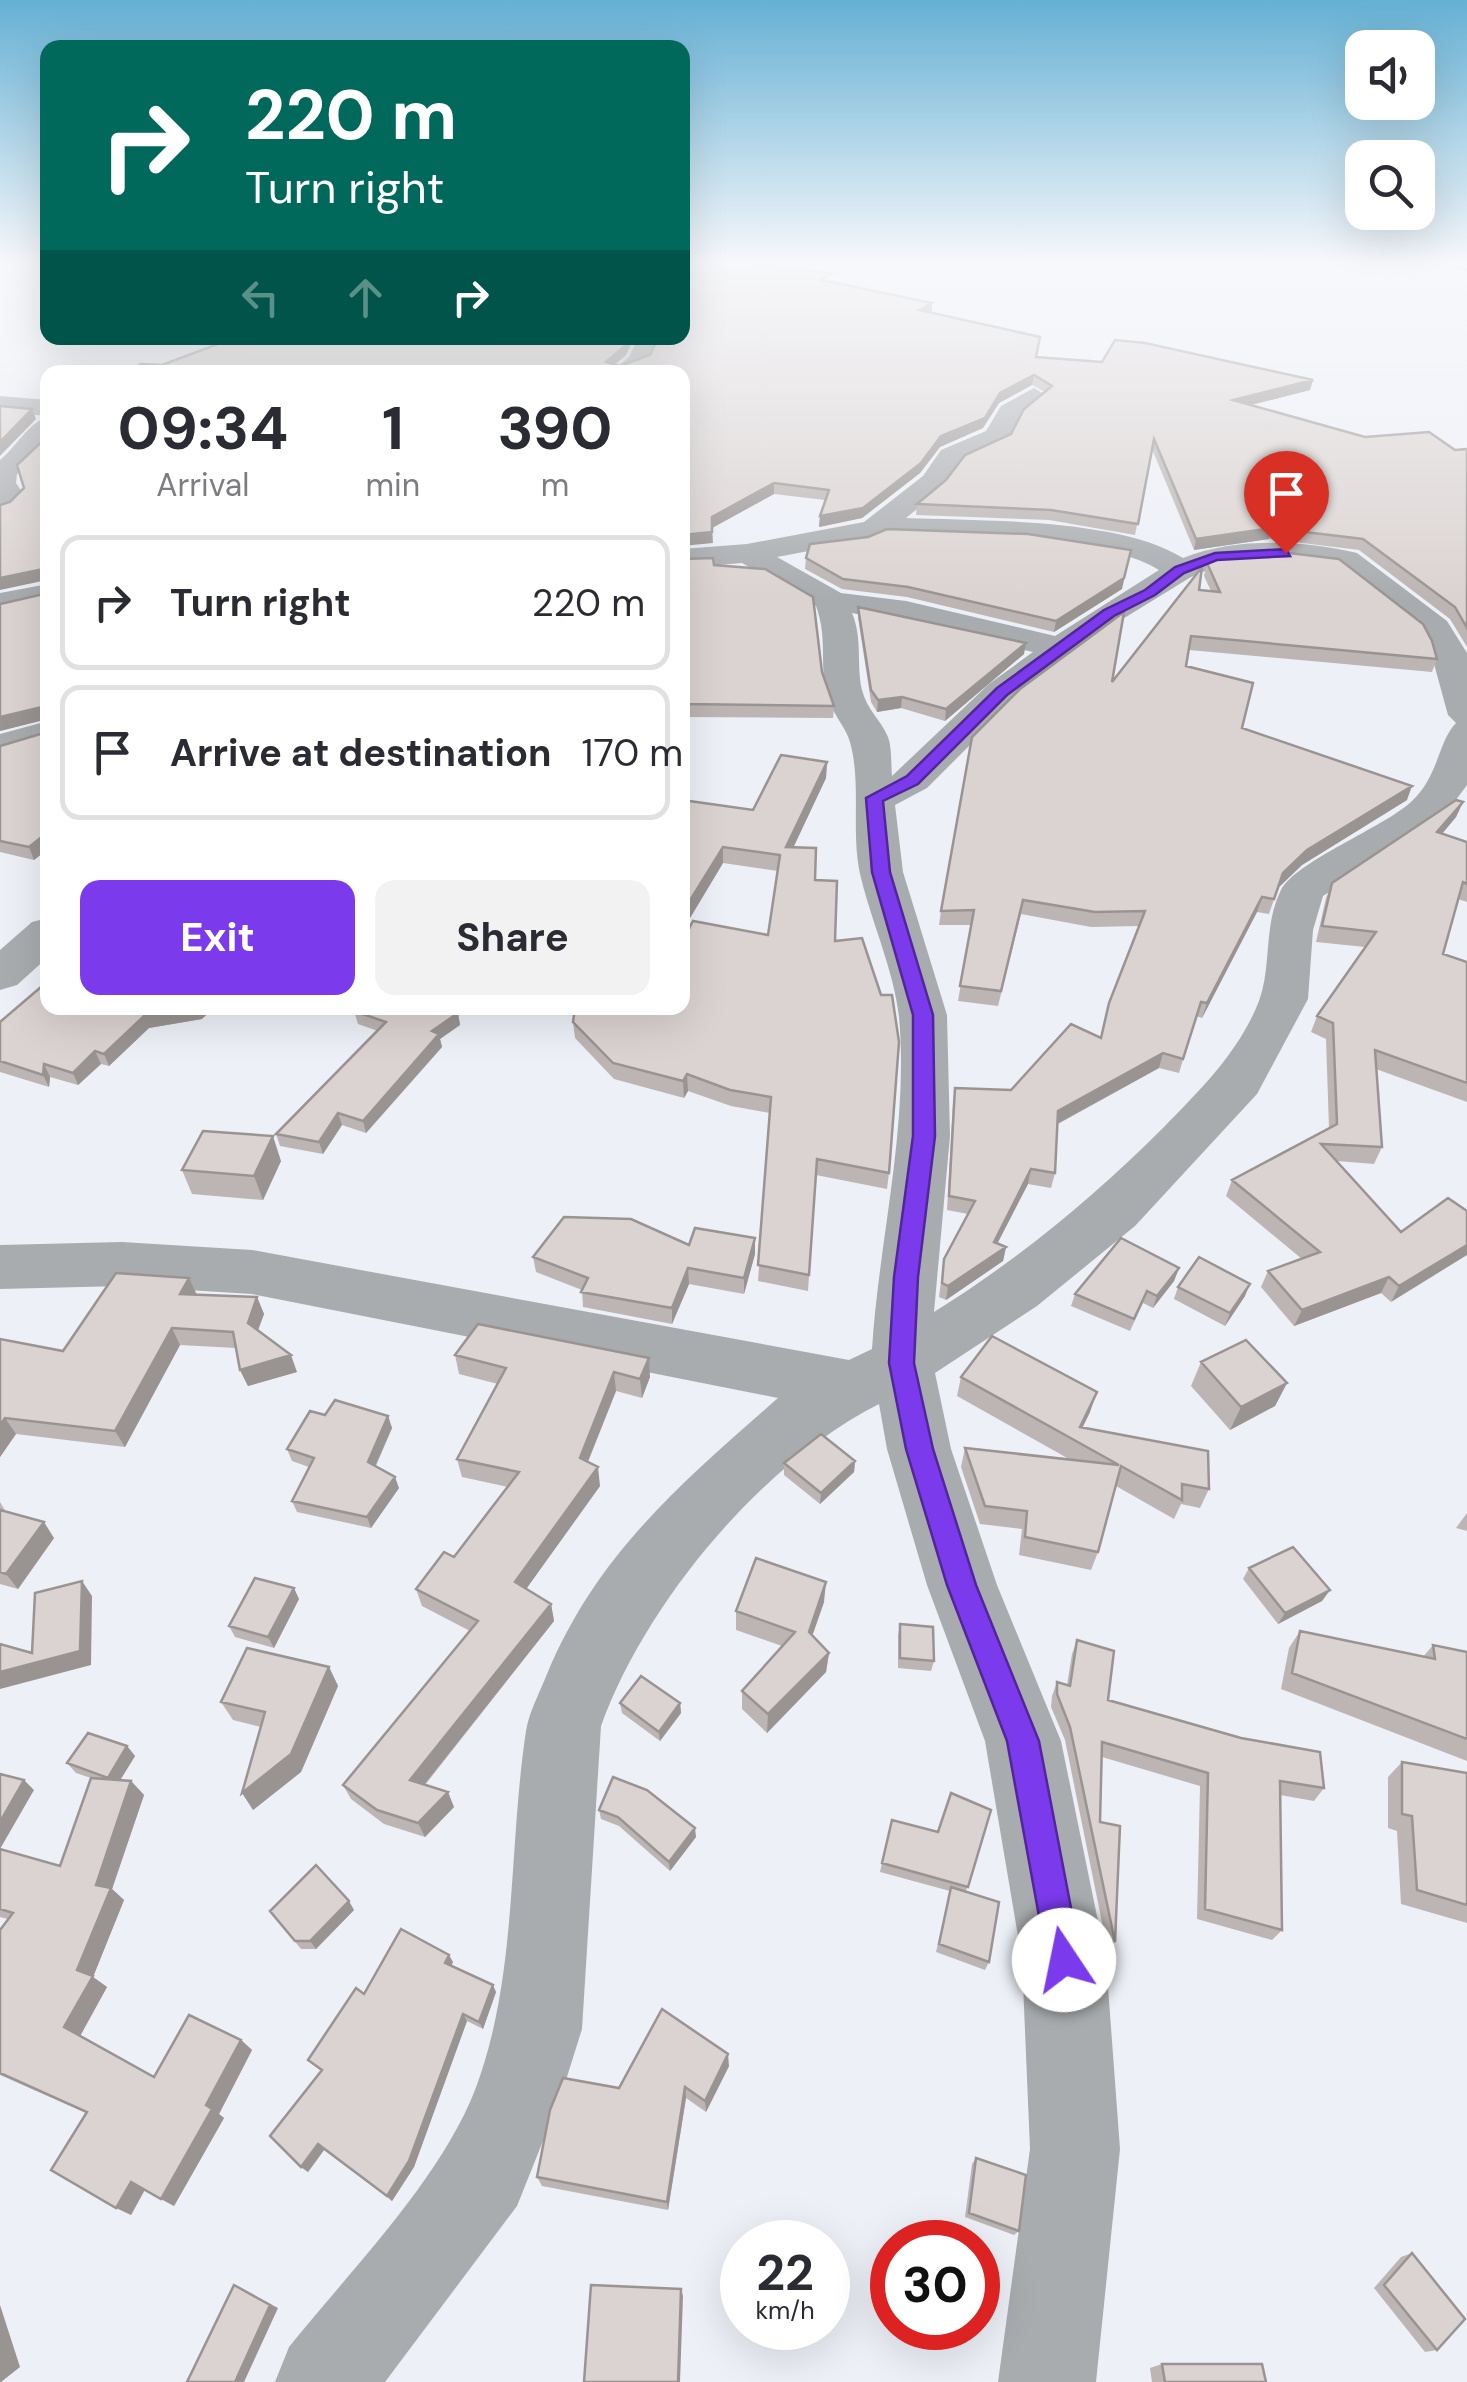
<!DOCTYPE html>
<style>
:root{--surface:#fff;--page:#f2f2f3;--text:#2b2b33;--muted:#7c7c81;--line:#e1e1e2;--accent:#7c3aed}
body{margin:0;font-family:"DM Sans",sans-serif;background:var(--page);color:var(--text);height:100vh;display:flex;flex-direction:column;font-size:38px;white-space:nowrap}
*{box-sizing:border-box;margin:0}
p{font-size:32px;color:var(--muted)}
.icon{flex:none;width:55px;height:55px;fill:none;stroke:currentColor;stroke-width:2;stroke-linecap:round;stroke-linejoin:round}
.map{position:relative;flex:1;overflow:hidden}
.drawer{position:absolute;left:40px;top:365px;width:650px;height:650px;display:flex;flex-direction:column;background:var(--surface);border-radius:20px;box-shadow:0 10px 40px #0002}
.drawer>*{flex:none}
.banner{position:absolute;left:40px;top:40px;width:650px;height:305px;border-radius:20px;box-shadow:0 10px 40px #0002;background:#00695c;color:#fff;overflow:hidden}
.tools{position:absolute;left:1345px;top:30px;display:grid;gap:20px}
.tools a{display:grid;place-items:center;width:90px;height:90px;border-radius:20px;background:var(--surface);box-shadow:0 10px 40px #0002;font-size:50px}
.speed{position:absolute;left:720px;top:2220px;display:flex;gap:20px;font-size:50px;font-weight:700;text-align:center}
.speed>*{display:grid;place-content:center;width:130px;height:130px;border-radius:50%;background:var(--surface);box-shadow:0 10px 40px #0002;line-height:1}
.speed small{font-size:25px;font-weight:400}
.speed .limit{border:15px solid #d22;background:#fff;color:#111}
.pin{position:absolute;display:grid;place-items:center;width:85px;height:85px;color:#fff;margin:-102px -42px;border-radius:50% 50% 50% 0;rotate:-45deg;box-shadow:0 0 10px #0007}
.pin .icon{rotate:45deg}
.me{position:absolute;width:110px;margin:-55px;rotate:349deg;stroke-linejoin:round;filter:drop-shadow(0 0 8px #0008)}
.turn{display:flex;align-items:center;gap:35px;height:210px;padding:0 40px;font-size:45px}
.turn .icon{width:130px;height:130px;stroke-width:2.5}
.turn b{display:block;font-size:70px;line-height:85px}
.lanes{display:flex;align-items:center;height:95px;padding:0 40px;background:#0003;justify-content:center;gap:50px;direction:ltr}
.lanes .off{opacity:.35}
.eta{display:flex;justify-content:space-evenly;align-items:center;height:170px;text-align:center}
.eta b{font-size:60px;font-weight:700;line-height:70px}
.action{display:flex;gap:20px;margin-top:auto;padding:20px 40px}
.action a{flex:1;height:115px;border-radius:20px;background:var(--accent);color:#fff;font-size:40px;font-weight:700;line-height:115px;text-align:center}
.action a+a{background:var(--page);color:var(--text)}
ul{padding:0;list-style:none}
li{display:flex;align-items:center;gap:30px;height:135px;margin:0 20px 15px;padding:0 20px;border:5px solid var(--line);border-radius:20px}
li div{flex:1}
li b{display:block;font-size:38px}
li em{font-style:normal}
.map>svg:first-child{display:block}
</style>
<div class="map">
<svg width="1467" height="2382" viewBox="0 0 1467 2382">
<rect width="100%" height="100%" fill="#edf0f7"/>
<g fill="none" stroke-linecap="round" stroke-linejoin="round">
<path fill="#42a9b6" fill-rule="evenodd" d="M1451 264 1467 268V272L1451 265Z"/>
<path fill="#a9acae" fill-rule="evenodd" d="M638 338H661C649 367 642 372 610 372L629 357Z
M1034 388 1047 396 1020 417 1006 442 961 462 943 488 906 518C982 521 1119 518 1183 558 1235 537 1303 540 1357 553L1447 621 1467 653V785L1441 820 1323 896 1313 930 1308 999 1257 1094 1135 1226 1037 1306 935 1373 951 1449 997 1585 1061 1741 1106 1960 1120 2149 1096 2382H998L1030 2149 1022 1960 985 1741 927 1585 887 1449 879 1404C762 1463 646 1602 601 1726L582 2029 561 2096 517 2206 385 2382H275L289 2347C350 2271 440 2180 475 2090 518 1977 508 1849 526 1731 529 1712 540 1692 547 1674 598 1552 682 1483 778 1398L252 1294 122 1286 0 1289V1245L122 1242 252 1250 849 1360 872 1349C879 1239 909 1127 899 1017 894 971 872 923 861 878 850 834 862 785 850 742 846 727 832 714 827 695 819 663 828 639 816 606L742 563 682 568V549L747 544 864 522 923 476 941 450 986 431 1001 406ZM885 536C955 538 1102 534 1159 570L1055 636 906 601 841 593 777 557 856 542 866 544ZM1286 562 1337 568 1421 634 1431 653 1448 715 1456 723C1438 741 1439 776 1412 801 1385 827 1296 861 1281 890 1263 926 1272 966 1259 1001 1239 1052 1201 1089 1164 1127 1093 1198 1019 1259 934 1312L950 1136 947 1015 903 872 895 805 927 788 1015 700 1121 620 1191 577 1220 565ZM852 613 1033 652 989 684 892 776C891 765 892 748 888 737 881 720 867 710 862 690 856 663 863 639 852 613Z
M0 396 48 400V416L0 412Z
M48 417V445L17 474 16 483 25 496 11 510 0 513V460C15 448 30 421 48 417Z
M48 584V604L0 613V593Z
M48 721V744L0 758V734Z
M48 918V957L17 985 0 990V950L32 922Z"/>
</g>
<path fill="#bcb5b4" d="M831 282 932 312 930 313 1036 357 1313 380 1310 390 1251 405 1365 437 1455 450 1467 449V647L1450 619 1359 550 1269 539 1194 550 1152 449 1135 535 1049 520 916 515 917 504 1011 434 1045 392 1032 385 999 403 983 428 940 447 920 473 862 518 819 527 820 516 825 500 774 494 712 528 713 543 682 372 162 365 626 355 615 364 620 366Z
M806 558 1122 589 1054 632 907 597 842 589 805 569Z
M682 559 714 565 822 672 834 706 833 718 682 717Z
M1207 563 1437 659 1432 672 1189 650 1186 666 1242 728 1407 800 1302 865 1278 888 1269 914 1257 912 1202 1018 1196 1016 1179 1073 1159 1068 1058 1124 1055 1173 1051 1188 1028 1184 997 1243 1006 1247 1003 1261 946 1300 939 1297 944 1259 968 1214 947 1210 953 1102 955 1088 1011 1090 1101 1038 1139 926 1091 927 1021 914 998 1006 958 1001 971 925H939L941 911 1112 682 1199 590 1211 591 1204 576Z
M48 593V849L34 860 0 852V746L47 732 46 719 0 731Z
M858 607 1024 654 945 721 901 708 877 712 871 702 858 618Z
M827 762 826 778 793 848 815 880 835 941 889 1173 887 1189 816 1175 808 1291 758 1281 770 1113 731 1106 688 1091 684 1098 614 1079 575 1038 573 1022 682 1008 768 935 778 871 723 863 687 923 682 922V800L753 810Z
M1463 802 1456 817 1442 834 1467 842V902L1458 899 1443 954 1467 962V1102L1376 1069 1382 1147 1374 1164 1337 1161 1401 1232 1448 1198 1391 1302 1381 1293 1294 1326 1261 1287 1268 1271 1302 1259 1226 1196 1232 1180 1329 1128 1326 1039 1311 1032 1317 1016 1365 947 1316 942 1326 898 1332 883Z
M354 1011 458 1013 460 1025 440 1039 442 1047 366 1133 342 1125 323 1154 280 1146 276 1134 378 1031 358 1024Z
M202 1019 149 1028 109 1066 101 1064 78 1085 50 1077 49 1087 0 1072V1022Z
M281 1161 263 1200 192 1194 182 1170Z
M755 1238V1254L744 1294 689 1284 672 1324 583 1307 582 1290 536 1272 533 1257 689 1245Z
M1179 1268 1174 1281 1153 1308 1143 1303 1130 1331 1071 1306 1075 1294Z
M189 1278 196 1294 257 1297 264 1314 258 1331 297 1372 248 1386 240 1370 236 1348 180 1345 125 1447 16 1434 0 1457V1339L63 1351Z
M1178 1287 1245 1296 1225 1326 1174 1299Z
M455 1355 650 1377 642 1398 616 1391 588 1462 600 1486 526 1589 551 1604 554 1621 425 1785 454 1807 425 1837 384 1824 351 1799 343 1785 470 1631 422 1606 416 1589 454 1557 508 1487 462 1477 457 1459 498 1384 459 1374Z
M1201 1362 1287 1383 1275 1406 1230 1430 1191 1386Z
M961 1377 1090 1412 1082 1428 1209 1489 1200 1508 1181 1504 1174 1519 1116 1486 1098 1552 1091 1570 1019 1555 1022 1529 980 1524 961 1467 965 1448 1069 1459 957 1396Z
M325 1415 388 1416 392 1428 376 1466 399 1488 371 1528 297 1512 292 1501 309 1467 292 1461 287 1449Z
M855 1461 854 1472 820 1504 784 1475V1463Z
M0 1502 6 1512 54 1538 18 1589 0 1584Z
M1467 1513V1531L1456 1528Z
M1249 1568 1330 1590 1322 1601 1278 1624 1243 1579Z
M299 1599 274 1648 235 1637 229 1626Z
M824 1602 812 1636 829 1653 826 1672 767 1733 742 1709V1691L782 1646 736 1630V1611Z
M900 1624 934 1661 931 1671 898 1668V1635Z
M1300 1631 1423 1657 1433 1645 1467 1652V1761L1281 1689 1289 1648Z
M1077 1640 1108 1700 1324 1788 1314 1801 1280 1795 1282 1930 1272 1940 1197 1919 1200 1786 1102 1757 1100 1822 1115 1942 1108 1952 1065 1740 1051 1707 1052 1696 1057 1682 1067 1685 1072 1654Z
M329 1667 338 1686 301 1772 253 1810 261 1727 233 1720 221 1702Z
M620 1703H680L681 1713 660 1741 622 1713Z
M127 1746 135 1756 120 1780 131 1781 144 1795 112 1889 124 1900 93 1977 107 1987 80 2036 154 2077 241 2040 252 2050 219 2114 224 2118 174 2206 145 2190 131 2215 86 2113 0 2075V1930L8 1919 0 1917V1849L60 1866 91 1778 76 1773 67 1763Z
M1402 1762 1467 1773V1923L1401 1904 1397 1831 1388 1828V1777Z
M599 1810 696 1837 670 1871 619 1826 601 1819Z
M991 1810 966 1891 989 1962 985 1970 936 1952 950 1891 880 1872 892 1820 938 1832Z
M354 1910 316 1949H301L270 1911Z
M453 1962 451 1966 496 1992 483 2029 467 2021 414 2167 392 2201 324 2150 308 2172 301 2167 321 2071 308 2060 364 1994Z
M729 2066 706 2112 686 2098 668 2210 542 2186 537 2177 619 2088Z
M976 2158 1019 2231 1014 2235 965 2217 972 2164Z
M1412 2253 1437 2350 1425 2352 1374 2288 1401 2257Z
M1162 2364 1266 2382H1152L1150 2368Z"/>
<path fill="#999492" d="M932 303V312L918 319 919 310Z
M629 338H634L626 355 606 372V362Z
M1034 375 1032 385 999 403 983 428 940 447 920 473 862 518 819 527 820 516 941 436 1000 393Z
M1313 380 1310 390 1231 410 1233 400Z
M32 409 36 419 0 456V442Z
M774 483V494L712 528V517Z
M1272 528 1269 539 1194 550 1196 539Z
M712 532 713 543 682 546V535Z
M1131 550 1122 589 1054 632 1056 621Z
M43 569 47 580 0 590V578Z
M1026 643 1024 654 945 721 946 709Z
M902 697 901 708 877 712 878 700Z
M46 706 48 719 0 731V717Z
M827 762 826 778 786 863V847Z
M1412 786 1407 800 1302 865 1278 888 1283 873 1307 850Z
M1463 802 1456 817 1430 848 1437 832Z
M48 832V849L34 860 29 847Z
M723 847V863L687 923 686 907Z
M1262 897 1257 912 1202 1018 1207 1003Z
M194 1008H214L202 1019 149 1028 109 1066 104 1054 144 1016Z
M458 1013 460 1025 440 1039 442 1047 366 1133 363 1121 432 1031Z
M95 1051 101 1064 78 1085 73 1073Z
M1163 1053 1159 1068 1055 1125 1058 1111Z
M44 1064 50 1077 49 1087 43 1075Z
M687 1074 688 1091 684 1098 683 1081Z
M338 1113 342 1125 323 1154 319 1142Z
M273 1136 281 1161 263 1200 254 1176Z
M1031 1169 1028 1184 991 1256 994 1242Z
M755 1238V1254L744 1294V1278Z
M1467 1245V1255L1391 1302 1399 1286Z
M1006 1247 1003 1261 946 1300 948 1286Z
M688 1268 689 1284 672 1324V1308Z
M1179 1268 1174 1281 1153 1308 1157 1296Z
M1389 1277 1381 1293 1294 1326 1302 1310Z
M189 1278 197 1295 180 1294Z
M1250 1284 1245 1296 1225 1326 1230 1313Z
M257 1297 264 1314 254 1340 248 1323Z
M172 1328 180 1345 125 1447 115 1431Z
M291 1355 297 1372 248 1386 240 1370Z
M649 1358 650 1377 642 1398 640 1379Z
M614 1372 616 1391 582 1476 580 1458Z
M1287 1383 1275 1406 1230 1430 1241 1407Z
M1097 1392 1090 1412 1076 1441 1080 1427Z
M388 1416 392 1428 372 1473 368 1462Z
M5 1418 16 1434 0 1457V1425Z
M855 1461 854 1472 820 1504 821 1493Z
M598 1467 600 1486 519 1599 515 1582Z
M395 1477 399 1488 371 1528 367 1517Z
M44 1522 54 1538 18 1589 6 1574Z
M82 1581 92 1596 91 1665 0 1689V1672L80 1651Z
M826 1582 824 1602 807 1651 809 1632Z
M294 1588 299 1599 274 1648 268 1637Z
M1330 1590 1322 1601 1278 1624 1285 1613Z
M551 1604 554 1621 416 1795 410 1780Z
M829 1653 826 1672 767 1733 768 1714Z
M329 1667 338 1686 301 1772 253 1810 242 1793Z
M680 1703 681 1713 660 1741 659 1732Z
M127 1746 135 1756 116 1787 108 1778Z
M24 1780 34 1790 0 1849V1822Z
M131 1781 144 1795 112 1889 124 1900 93 1977 107 1987 79 2038 64 2027 96 1885Z
M448 1792 454 1807 425 1837 418 1823Z
M695 1828 696 1837 670 1871 669 1862Z
M349 1901 354 1910 316 1949 310 1941Z
M449 1955 453 1962 449 1970 445 1963Z
M493 1985 496 1992 483 2029 479 2022Z
M463 2014 467 2021 414 2167 392 2201 387 2196Z
M241 2040 252 2050 219 2114 224 2118 174 2206 161 2199 206 2105Z
M728 2054 729 2066 706 2112 705 2101Z
M685 2087 686 2098 668 2210 667 2202Z
M318 2144 324 2150 308 2172 301 2167Z
M131 2182 145 2189 131 2215 116 2208Z
M234 2285 278 2308 244 2382H235Z
M681 2289 683 2296 680 2382H678Z
M0 2305 20 2367 1 2382H0Z"/>
<path fill="#dbd3d1" stroke="#999492" stroke-width="2.5" d="M682 264H757L832 273 821 280 932 303 919 310 1040 337 1036 357 1102 362 1115 340 1145 343 1313 380 1233 400 1365 437 1429 432 1455 450 1467 449V628L1455 607 1363 539 1272 528 1196 539 1154 439 1138 524 1051 510 917 504 946 480 965 455 1011 434 1024 409 1052 386 1034 375 1000 393 985 418 941 436 921 463 863 508 820 516 829 490 774 483 712 517V532L682 535V372H127L141 364 162 365 234 338H629L626 345 606 362 620 366 650 355 658 338H682Z
M0 406 32 409 0 442Z
M48 429V572L43 569 0 578V505L10 502 24 488 17 465 47 437Z
M887 529 1028 534 1131 550 1124 578 1056 621 908 587 843 579 806 558 810 544 868 537Z
M1289 553 1339 559 1423 624 1432 641 1437 659 1191 636 1186 666 1253 683 1242 728 1412 786 1307 850 1283 873 1274 899 1262 897 1207 1003 1201 1002 1183 1059 1163 1053 1058 1111 1055 1173 1031 1169 994 1242 1006 1247 948 1286 942 1283 944 1259 975 1201 949 1196 955 1088 1011 1090 1071 1024 1101 1038 1109 1003 1145 911 1095 912 1023 900 1001 991 960 986 974 910 941 911 972 737 1020 689 1124 612 1112 682 1202 567 1199 590 1220 592 1207 563 1224 556Z
M713 558 714 565 765 569 813 597 822 672 834 706 682 704V559Z
M48 593V832L29 847 0 841V746L47 732 46 706 0 717V604Z
M858 607 1026 643 946 709 902 697 878 700 871 690Z
M781 755 827 762 786 847 816 848 815 880 837 881 835 941 862 938 881 995H892L899 1042 889 1173 817 1159 809 1275 758 1265 771 1097 730 1090 687 1074 683 1081 613 1063 573 1022 575 1008H682V942L693 921 768 935 780 855 723 847 686 907 682 906V800L753 810Z
M1456 800 1463 802 1437 832 1467 842V884L1463 882 1443 954 1467 962V1083L1375 1050 1382 1147 1321 1144 1401 1232 1448 1198 1467 1211V1245L1399 1286 1389 1277 1302 1310 1268 1271 1320 1252 1232 1180 1337 1124 1333 1023 1317 1016 1376 932 1322 926 1332 883Z
M48 981V1008H194L144 1016 104 1054 95 1051 73 1073 44 1064 43 1075 0 1061V1022Z
M358 1008H449L458 1013 432 1031 439 1034 363 1121 338 1113 319 1142 276 1134 386 1022 354 1011Z
M203 1131 273 1136 254 1176 182 1170Z
M564 1217 631 1219 689 1245 695 1228 755 1238 744 1278 688 1268 672 1308 581 1292 588 1278 533 1257Z
M1121 1238 1179 1268 1157 1296 1147 1291 1134 1319 1075 1294Z
M1199 1257 1250 1284 1230 1313 1178 1287Z
M116 1273 189 1278 180 1294 257 1297 248 1323 291 1355 240 1370 233 1332 172 1328 115 1431 5 1418 0 1425V1339L63 1351Z
M478 1324 649 1358 640 1379 614 1372 580 1458 598 1467 515 1582 551 1604 410 1780 448 1792 418 1823 377 1810 343 1785 478 1621 416 1589 444 1552 454 1557 519 1472 457 1459 506 1368 455 1355Z
M992 1336 1097 1392 1080 1427 1208 1451 1209 1489 1182 1484V1500L1121 1466 1098 1552 1025 1537 1027 1511 985 1506 965 1448 1119 1465 961 1377Z
M1246 1340 1287 1383 1241 1407 1201 1362Z
M335 1400 388 1416 368 1462 395 1477 367 1517 292 1501 314 1458 287 1449 310 1411 325 1415Z
M821 1434 855 1461 821 1493 784 1463Z
M0 1510 44 1522 6 1574 0 1572Z
M1293 1547 1330 1590 1285 1613 1249 1568Z
M756 1558 826 1582 809 1632 829 1653 768 1714 742 1691 795 1632 736 1611Z
M255 1578 294 1588 268 1637 229 1626Z
M82 1581 80 1651 0 1672V1644L32 1653 35 1593Z
M900 1624 933 1627 934 1661 900 1658Z
M1300 1631 1435 1659 1433 1645 1467 1652V1739L1292 1673Z
M1077 1640 1114 1651 1108 1700 1241 1738 1320 1752 1324 1788 1280 1781 1282 1930 1205 1909 1208 1773 1102 1742 1100 1822 1120 1826 1115 1942 1070 1727 1057 1694V1682L1070 1686Z
M247 1648 329 1667 291 1754 242 1793 265 1712 221 1702Z
M641 1676 680 1703 659 1732 620 1703Z
M88 1733 127 1746 108 1778 67 1763Z
M1402 1762 1467 1773V1905L1417 1890 1412 1816 1402 1814Z
M0 1774 24 1780 0 1822Z
M613 1777 647 1790 695 1828 669 1862 618 1817 599 1810Z
M91 1778 131 1781 96 1885 111 1888 77 1970 93 1976 64 2027 154 2077 189 2015 241 2040 206 2105 212 2109 161 2199 131 2182 116 2208 51 2170 87 2112 0 2073V1930L13 1913 0 1909V1849L60 1866Z
M951 1793 991 1810 968 1887 882 1863 892 1820 938 1832Z
M316 1865 349 1901 310 1941H295L270 1911Z
M951 1887 999 1902 989 1962 939 1944Z
M401 1929 449 1955 445 1963 493 1985 479 2022 463 2014 409 2161 387 2196 318 2144 301 2167 270 2136 322 2070 308 2060 356 1988 364 1994Z
M662 2009 728 2054 705 2101 685 2087 667 2202 537 2177 550 2110 563 2078 619 2088Z
M976 2158 1026 2175 1019 2231 969 2213Z
M1412 2253 1465 2319 1437 2350 1384 2285Z
M234 2285 270 2305 235 2382H187Z
M591 2285 681 2289 678 2382H584Z
M1162 2364H1262L1266 2382H1165Z"/>
<linearGradient id="sky" x2="0" y2="1"><stop stop-color="#65b0d4"/><stop offset="0.44" stop-color="#f7f8fb"/><stop offset="1" stop-color="#f7f8fb" stop-opacity="0"/></linearGradient>
<rect width="1467" height="598" fill="url(#sky)"/>
<path fill="#7c3aed" stroke="#51269a" stroke-width="2.5" d="M1286 549 1290 556 1217 560 1184 573 1155 595 1114 616 1007 695 918 784 883 801 890 872 933 1015 935 1136 918 1277 914 1363 933 1449 976 1585 1039 1741 1081 1960 1076 1972 1064 1977 1052 1972 1047 1960 1007 1741 947 1585 906 1449 889 1363 894 1277 913 1136V1015L872 872 866 798 907 776 997 688 1104 610 1145 590 1175 567 1215 553Z"/>
</svg>
<div class="tools">
<a><svg class="icon" aria-label="sound" viewBox="0 0 24 24"><path d="M4 9h4l5-4v14l-5-4H4zM17 9q2 3 0 6"/></svg></a>
<a><svg class="icon" aria-label="search" viewBox="0 0 24 24"><circle cx="10" cy="10" r="6"/><path d="M15 15l6 6"/></svg></a>
</div>
<div class="speed"><div>22<small>km/h</small></div><div class="limit">30</div></div>
<div class="pin" style="left:1286px;top:553px;background:#d93025"><svg class="icon" aria-label="arrive" viewBox="0 0 24 24"><path d="M6 21V4h12l-3 4 3 4H6"/></svg></div>
<svg class="me" style="left:1064px;top:1960px" viewBox="-20 -20 40 40"><circle r="19" fill="#fff"/><path d="M0-13L10 11 0 6-10 11z" fill="#7c3aed"/></svg>
<div class="banner">
<div class="turn"><svg class="icon" aria-label="right" viewBox="0 0 24 24"><path d="M7 20v-9h11M14 6l5 5-5 5"/></svg><div><b>220 m</b>Turn right</div></div>
<div class="lanes"><svg class="icon off" aria-label="left" viewBox="0 0 24 24"><path d="M17 20v-9H6M10 6l-5 5 5 5"/></svg><svg class="icon off" aria-label="ahead" viewBox="0 0 24 24"><path d="M12 20V5M6 11l6-6 6 6"/></svg><svg class="icon" aria-label="right" viewBox="0 0 24 24"><path d="M7 20v-9h11M14 6l5 5-5 5"/></svg></div>
</div>
<section class="drawer">
<div class="eta">
<div><b>09:34</b><p>Arrival</p></div>
<div><b>1</b><p>min</p></div>
<div><b>390</b><p>m</p></div>
</div>
<ul>
<li><svg class="icon" aria-label="right" viewBox="0 0 24 24"><path d="M7 20v-9h11M14 6l5 5-5 5"/></svg><div><b>Turn right</b></div><em>220 m</em></li>
<li><svg class="icon" aria-label="arrive" viewBox="0 0 24 24"><path d="M6 21V4h12l-3 4 3 4H6"/></svg><div><b>Arrive at destination</b></div><em>170 m</em></li>
</ul>
<div class="action"><a>Exit</a><a>Share</a></div>
</section>
</div>
